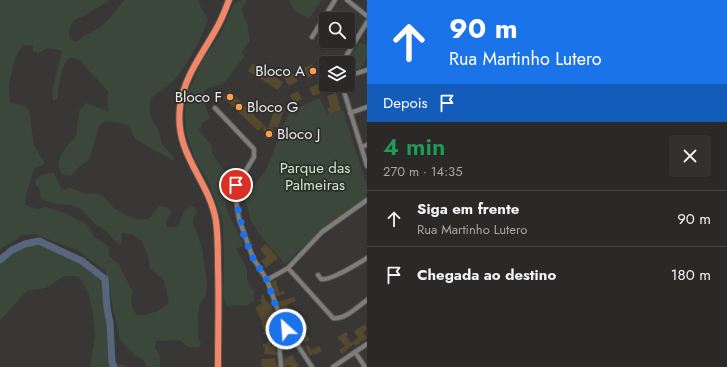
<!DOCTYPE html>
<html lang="pt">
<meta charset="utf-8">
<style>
:root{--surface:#2a2928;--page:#323130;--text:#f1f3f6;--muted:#a5a6a8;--line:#464545}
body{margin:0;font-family:Jost,sans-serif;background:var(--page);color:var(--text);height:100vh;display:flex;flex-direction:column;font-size:15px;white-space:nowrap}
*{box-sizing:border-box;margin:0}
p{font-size:13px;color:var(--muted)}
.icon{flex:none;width:22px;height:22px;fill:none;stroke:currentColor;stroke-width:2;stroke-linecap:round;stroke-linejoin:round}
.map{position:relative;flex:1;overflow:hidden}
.sheet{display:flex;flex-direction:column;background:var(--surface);width:360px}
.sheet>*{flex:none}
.guide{background:#1a73e8;color:#fff;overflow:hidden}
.controls{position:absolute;left:319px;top:12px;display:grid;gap:8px}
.controls a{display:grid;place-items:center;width:36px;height:36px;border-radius:4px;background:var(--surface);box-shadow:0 1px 3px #0004,0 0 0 1px var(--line);font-size:20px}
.pin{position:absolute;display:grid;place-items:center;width:34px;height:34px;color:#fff;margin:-17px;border:2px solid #fff;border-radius:50%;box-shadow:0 1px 4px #0007}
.me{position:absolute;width:44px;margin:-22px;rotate:334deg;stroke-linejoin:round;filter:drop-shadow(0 0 3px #0008)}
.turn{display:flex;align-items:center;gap:14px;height:84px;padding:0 16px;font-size:18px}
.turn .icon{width:52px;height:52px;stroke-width:2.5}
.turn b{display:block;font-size:28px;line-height:34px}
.then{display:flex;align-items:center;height:38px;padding:0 16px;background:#0003;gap:8px;font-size:15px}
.round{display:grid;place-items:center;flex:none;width:42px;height:42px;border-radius:4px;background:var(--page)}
.head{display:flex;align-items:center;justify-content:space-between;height:68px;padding:0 16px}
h1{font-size:24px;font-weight:600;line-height:30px;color:#1e9e55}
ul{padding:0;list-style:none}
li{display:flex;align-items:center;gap:12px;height:56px;padding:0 16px;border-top:1px solid var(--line)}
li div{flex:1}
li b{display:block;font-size:15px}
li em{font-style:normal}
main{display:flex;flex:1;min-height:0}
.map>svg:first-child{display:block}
</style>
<main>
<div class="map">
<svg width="367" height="367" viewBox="0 0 367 367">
<rect width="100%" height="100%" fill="#383735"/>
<path fill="#3a473a" d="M0 0H109C100 7 91 11 82 17 80 18 78 18 76 19 69 23 68 33 70 39L75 41 81 39 84 36 101 27 115 12 124 0H200L199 3 208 20C201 37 193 55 182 70 178 76 173 82 167 86 162 91 154 94 151 100 149 105 151 110 150 115L158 129 162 144 173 156 175 161C171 160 138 141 135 138 131 131 131 125 121 123 116 121 108 122 103 122L99 126 90 158C87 163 81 164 77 169 75 172 74 174 71 176L61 174 58 164 61 155 69 143 76 136 79 111 86 103 109 112 107 101 108 91C99 81 89 72 81 61L71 57C60 64 59 86 58 98L53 101 52 91 62 51 48 48 38 53 33 51V46L23 45C14 54 5 91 11 102L26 107 29 111 34 145 45 164 34 169 27 191 25 204 28 206 35 208 38 209 45 207 62 212 86 224 89 226 94 237 107 245 109 248V256L118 263 133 293C130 304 131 304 136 315 149 316 160 312 169 302L164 281 162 278 150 269 149 266V259L142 241 133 235 122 233V241L120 245 111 237 107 231 96 225 81 209 71 205 55 204 41 199 39 188 35 184 36 179C41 174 47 172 54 173L61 188 65 190 69 187 83 193 98 194 103 196 114 208 128 216 139 220 150 218 159 206C165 206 168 207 172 212L166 221 167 227H177C182 220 182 210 190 206L194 207 197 212 194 217 193 222 202 248 207 282 206 295 200 304 198 315V338L201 342 199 348 188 347 180 340 156 341 155 347 160 356V367H147L143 360 140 357 134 355 120 340 116 320 113 310 111 297 108 286V280L105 271 77 250 34 234 22 235 13 242 3 247 0 250Z
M242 0H246L245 4 242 7C242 14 245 17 247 23 249 28 248 35 250 40L242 53 245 56 223 84 208 88 201 96 210 118 203 122 199 130 212 146V153L232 182V203L226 195C222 208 234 222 239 234 241 238 242 242 244 246L236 248 247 270V279L254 292V300L248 305 227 306 223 296 224 261 223 224 210 185 194 158 186 132 185 114 187 95 203 59 220 35 234 4Z
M289 0H322L309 19 294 10Z
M360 42 367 46V58L360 70 347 63Z
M319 98 328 114 343 110 367 186V193L365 198 318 233 285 264 262 238 251 221 245 198 266 170 289 112Z
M39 241 82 261 105 279 107 308 110 323 112 362 129 367H90L95 336 93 314 88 292 78 276H64L46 288 27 291 0 321V260C13 249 22 244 39 241Z"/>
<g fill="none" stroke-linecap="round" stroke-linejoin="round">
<path stroke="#57657d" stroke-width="7" d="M0 260 12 250 25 244 39 241 82 261 105 279 107 308 110 323 112 362 114 367"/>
</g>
<path fill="#54482f" d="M253 63 283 82 278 90 248 71Z
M312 64 317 73 308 78 304 68Z
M293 73 298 81 289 86 284 78Z
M318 84 321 93 313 96 309 88Z
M230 91 268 129 276 105 285 108 278 128 273 126 274 138 265 139 263 126 258 131 227 101 223 97Z
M298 91 302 99 294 103 290 95Z
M336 93 341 110 329 114 327 108 330 107 327 96Z
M266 244 278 258 266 268 261 261 266 257 260 249Z
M276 280 279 292 284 291 285 294 276 296 271 282Z
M263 294 267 303 269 302 276 315 275 317 272 316 276 325 267 328 275 330V336H273V339L272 338 270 346H275V352L276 351 277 355 264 354 265 347H263V344H267L269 336 263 334 264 330 261 323 263 322 255 308 262 303 260 300 262 299 261 296Z
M294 297 296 301 287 305 293 323 295 322 299 328 307 324 309 328 303 331 310 339 305 343 290 322 284 311 282 312 278 302Z
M365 324 367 329 363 332 367 338 356 346 354 344 342 354 339 350 345 346 337 337 346 332 348 335 346 336 351 343 358 338 354 331Z
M308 345 311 350 319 346 322 351 315 355 314 353 310 356 305 347Z
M292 355 299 366 297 367H291L289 365 284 367V359Z
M275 358 276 364H277L278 367H262L261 359Z"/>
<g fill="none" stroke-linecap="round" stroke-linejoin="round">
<g stroke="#555452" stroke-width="6">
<path id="minor" d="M347 0 367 16
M312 37 335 0
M343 63 345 58 367 22
M348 76 367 70
M342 85 367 166
M215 108 254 149V157L237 185 236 200 239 219 253 258 267 280 280 316 287 329 312 367
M350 113 367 107
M361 147 367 145
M288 268 333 318C345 320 357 307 367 300
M318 275 321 279C331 281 357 264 367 258
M267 280 288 268 322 232 367 200
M355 352 365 367
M281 367C281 354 275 338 287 329
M333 367 367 344"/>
</g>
<g stroke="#555452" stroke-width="8">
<path id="highway" d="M218 367C218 334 219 300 218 267 218 252 218 236 216 221 209 179 174 155 180 107 184 77 201 56 215 31 221 21 225 11 229 0"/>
</g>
<use href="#minor" stroke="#7f7d7a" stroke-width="4"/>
<use href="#highway" stroke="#f38666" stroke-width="6"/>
</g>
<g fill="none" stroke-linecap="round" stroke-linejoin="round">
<path stroke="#1a73e8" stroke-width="7" stroke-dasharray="0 12.6" d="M236 185V200L244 236 253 258 267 280 276 307 286 329"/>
</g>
<g fill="#fa9f4e" stroke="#2e2d2b" stroke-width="1.5">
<circle cx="313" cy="71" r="4"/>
<circle cx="230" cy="97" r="4"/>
<circle cx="239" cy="107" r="4"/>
<circle cx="269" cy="134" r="4"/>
</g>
<g text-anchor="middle" stroke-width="3.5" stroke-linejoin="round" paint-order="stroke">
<g font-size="15" fill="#edecea" stroke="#2e2d2b" text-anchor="end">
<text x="305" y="76">Bloco A</text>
<text x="222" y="102">Bloco F</text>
<text x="247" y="112" text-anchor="start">Bloco G</text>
<text x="277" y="139" text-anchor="start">Bloco J</text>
</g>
<g font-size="15" fill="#c5efc5" stroke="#2e2d2b">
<text x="315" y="173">Parque das<tspan x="315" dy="17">Palmeiras</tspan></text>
</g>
</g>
</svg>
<div class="controls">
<a><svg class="icon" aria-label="search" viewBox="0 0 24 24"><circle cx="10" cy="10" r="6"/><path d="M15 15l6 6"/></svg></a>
<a><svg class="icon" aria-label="layers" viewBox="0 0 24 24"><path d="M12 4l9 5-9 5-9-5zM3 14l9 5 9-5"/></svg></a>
</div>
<div class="pin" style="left:236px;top:185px;background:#d93025"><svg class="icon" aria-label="arrive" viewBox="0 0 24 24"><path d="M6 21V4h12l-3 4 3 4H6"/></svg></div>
<svg class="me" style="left:286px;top:329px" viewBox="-20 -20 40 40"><circle r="17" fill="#1a73e8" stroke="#fff" stroke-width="3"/><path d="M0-11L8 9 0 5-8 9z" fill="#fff"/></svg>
</div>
<section class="sheet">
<div class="guide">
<div class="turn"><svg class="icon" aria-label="ahead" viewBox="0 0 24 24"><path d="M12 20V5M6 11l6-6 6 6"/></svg><div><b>90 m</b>Rua Martinho Lutero</div></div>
<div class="then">Depois<svg class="icon" aria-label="arrive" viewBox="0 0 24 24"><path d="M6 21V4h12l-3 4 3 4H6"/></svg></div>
</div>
<div class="head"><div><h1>4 min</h1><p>270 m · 14:35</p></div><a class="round"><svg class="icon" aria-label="close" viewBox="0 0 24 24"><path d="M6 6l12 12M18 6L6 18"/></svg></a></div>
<ul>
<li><svg class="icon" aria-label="ahead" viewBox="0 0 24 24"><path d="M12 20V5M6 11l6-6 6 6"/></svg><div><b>Siga em frente</b><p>Rua Martinho Lutero</p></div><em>90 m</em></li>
<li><svg class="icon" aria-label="arrive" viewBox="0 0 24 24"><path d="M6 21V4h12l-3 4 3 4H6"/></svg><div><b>Chegada ao destino</b></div><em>180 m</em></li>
</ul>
</section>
</main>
